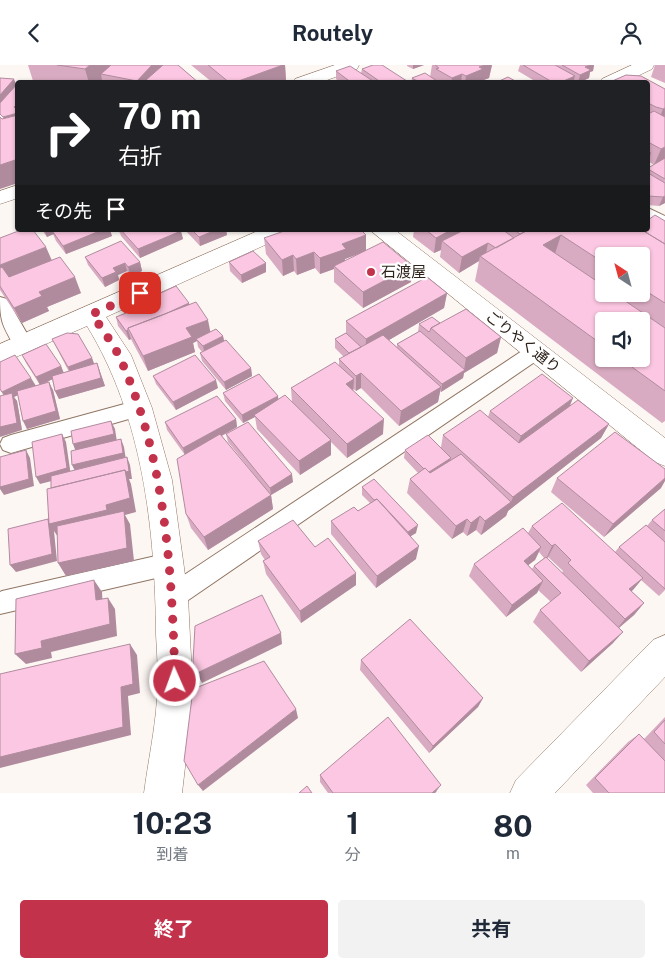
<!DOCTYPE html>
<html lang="ja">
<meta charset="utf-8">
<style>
:root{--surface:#fff;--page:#f2f2f3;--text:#1f2937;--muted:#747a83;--accent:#c3324b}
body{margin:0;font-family:"Public Sans","Noto Sans JP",sans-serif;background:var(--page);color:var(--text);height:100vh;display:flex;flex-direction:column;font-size:19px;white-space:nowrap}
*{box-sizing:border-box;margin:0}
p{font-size:16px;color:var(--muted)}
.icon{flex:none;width:28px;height:28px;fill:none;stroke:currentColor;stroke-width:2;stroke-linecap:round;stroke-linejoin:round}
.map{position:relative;height:728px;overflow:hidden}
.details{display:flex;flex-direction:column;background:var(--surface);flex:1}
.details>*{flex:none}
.top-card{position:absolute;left:15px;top:15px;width:635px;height:152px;border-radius:5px;box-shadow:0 1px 4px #0004;background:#202124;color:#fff;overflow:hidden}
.needle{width:32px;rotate:324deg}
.tools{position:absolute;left:595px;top:182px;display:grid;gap:10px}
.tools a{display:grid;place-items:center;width:55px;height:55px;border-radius:5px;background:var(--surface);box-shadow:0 1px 4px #0004;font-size:25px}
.pin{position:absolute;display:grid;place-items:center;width:42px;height:42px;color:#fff;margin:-21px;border-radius:10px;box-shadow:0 2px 8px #0006}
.me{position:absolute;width:55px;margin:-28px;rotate:358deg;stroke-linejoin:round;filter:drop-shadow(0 0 4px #0008)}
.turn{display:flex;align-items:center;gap:18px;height:105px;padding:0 20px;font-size:22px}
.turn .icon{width:65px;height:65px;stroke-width:2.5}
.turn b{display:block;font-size:35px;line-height:42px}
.then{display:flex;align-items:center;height:48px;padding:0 20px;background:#0003;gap:10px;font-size:19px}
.eta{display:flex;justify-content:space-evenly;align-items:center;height:85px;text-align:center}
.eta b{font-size:30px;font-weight:700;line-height:35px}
.cta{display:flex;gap:10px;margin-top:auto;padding:10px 20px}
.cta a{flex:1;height:58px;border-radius:5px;background:var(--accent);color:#fff;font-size:20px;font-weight:700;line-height:58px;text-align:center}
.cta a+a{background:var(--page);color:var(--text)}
header{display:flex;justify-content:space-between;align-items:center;height:65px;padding:0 20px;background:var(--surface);font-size:22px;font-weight:700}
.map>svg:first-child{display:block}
</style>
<header><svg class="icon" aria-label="back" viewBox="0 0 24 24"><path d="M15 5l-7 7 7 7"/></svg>Routely<svg class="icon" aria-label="person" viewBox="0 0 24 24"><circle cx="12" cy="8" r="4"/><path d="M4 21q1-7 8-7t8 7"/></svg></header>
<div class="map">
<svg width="665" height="728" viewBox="0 0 665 728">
<rect width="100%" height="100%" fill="#fdf7f3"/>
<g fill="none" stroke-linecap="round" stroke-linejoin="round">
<g stroke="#907664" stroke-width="2">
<path id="service" d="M648 143 665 151V163L648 155Z
M0 232 7 234 33 279 30 284 23 286 16 284C3 261 0 258 0 232Z
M535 280 542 282 545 287 542 292 181 540 172 544 163 540 159 532 163 524 528 282Z
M139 335 146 337 149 343 146 349 11 388 3 385 0 379 3 373 11 370Z
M169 488 178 491 181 499 178 507 169 510 0 549V527L2 526Z"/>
</g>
<g stroke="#907664" stroke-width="1">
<path id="minor" d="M335 0H359L357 4 319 18H293L295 14Z
M632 0H654L652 4 623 18H600L602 14Z
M18 120V133L0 139V126Z
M260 165H290L287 170 106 252 131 290 152 343 172 415 188 532 193 633 182 728H144C148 697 155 665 157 634 159 613 157 590 156 569 155 464 143 352 87 261L0 299V279Z
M370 165H395L665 373V401L655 397Z
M665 570V612L555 728H510L516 715 653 575Z"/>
</g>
<use href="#service" fill="#fff" fill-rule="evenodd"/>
<use href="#minor" fill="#fff" fill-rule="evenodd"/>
</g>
<path fill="#d9abc2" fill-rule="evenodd" d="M28 0H178L199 18H103L102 15 99 18H44L33 16Z
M191 0H285L286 15 278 18H213Z
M407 0H424L413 4 407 1Z
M432 0H492L489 13 481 16V18H411L412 13 430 12Z
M520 0H594L593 6 590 7 589 13 579 18 574 16 573 18H538L518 6Z
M655 0H665V18L651 12Z
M362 4 410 18H338L339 17 336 14V6L361 8Z
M626 10 641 11 665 24V138L659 141 648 140V103L654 100 648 96V98V18H610Z
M665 156V356L662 358 475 216 479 196 459 208 440 192 441 185 434 188 413 172 414 165H648ZM604 191H641V229H604ZM604 256 641 294H604Z
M42 165H110L112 171 66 189 56 176 53 169 47 172Z
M117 165H180L183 174 140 193 121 171 120 168Z
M185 165H226L227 170 200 181Z
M366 170V186L411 217 363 243 334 217V204L320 209 315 203 297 210 294 206 283 211 266 189 264 173ZM366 186 345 196V194Z
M85 192 140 197 142 206 131 211 127 206 118 210 119 215 105 222 88 200Z
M52 195 81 228 47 242 49 246 22 258 0 225V221Z
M229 197 266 207 242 218 230 206Z
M447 228 444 243 389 275 397 282V279L418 267 419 259 440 258 501 272 497 288 464 308 463 313 441 327 440 326 438 337 399 361 361 323 356 326 353 324V326L383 369 347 393 331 377V390L300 410 257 364 255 352 243 358 225 336 223 328 278 331V335L292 337 291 323 339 300V294L344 292 335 283V274L346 268V256Z
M190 239 210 266 223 271 224 276 251 303 252 311 226 325 202 296 200 288 202 287 198 282 197 276 193 278 195 287 148 306 133 278 131 274 129 275 118 261 116 252 125 249 123 245Z
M52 274 92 293 94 299 97 298 105 321 59 334 55 326 52 314 44 319 53 325 60 354 27 364 18 330 14 332 17 336 22 365 0 324 35 321 40 320 26 298 22 290 61 301 64 308 69 307Z
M153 311 218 323 176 345 156 319Z
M569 341 609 359 601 373 508 446 506 451 481 470 476 465 467 471 463 467 452 474 407 428 410 414 418 408 404 393 405 385 441 382 443 370 488 352 490 346Z
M236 354 237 362 222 371 270 429 228 377 226 369 293 417 271 430 273 444 208 485 191 463 186 449 185 390 167 365 165 357Z
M557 413 661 423 604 472 551 427Z
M362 422 416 468 411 471 416 494 376 523 331 469V456L358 446 370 438 362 430Z
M665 444V525L659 531 641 515 631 526 644 538 634 550 619 563 613 578 581 607 533 557 540 545 551 537 538 525 537 528 506 552 469 511 474 499 528 468 532 461 615 487 619 482 647 461 652 455ZM539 487 544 493 534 501 532 504 528 500 535 495ZM548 492 563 506 562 508 547 493Z
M258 476 315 482 356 520 301 558 266 509 263 496 265 495 261 489Z
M361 595 483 633 478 642 429 688 360 605Z
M665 652V728H593L586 720 628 677 639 669 644 674Z
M320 710 437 726 435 728H328L320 717Z"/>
<path fill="#b08b9e" d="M90 0H118L101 9 102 15 99 18H89L85 4Z
M152 0H165L146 15 147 18H138L137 16Z
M283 0H285L286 15 278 18H233Z
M413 0H424L413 4Z
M485 0H492L489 13 481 16V18H465L466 11 479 2Z
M590 0H594L593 6 590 7 589 13 578 18 580 10 585 2Z
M462 9 461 18H451L452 13Z
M575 11 573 18H559Z
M14 14 18 24V72L11 74 3 52 0 49V22Z
M665 43V56L657 59 663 44Z
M665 82V94L654 100 661 84Z
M651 88 648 98V90Z
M18 94V118L0 124V100Z
M665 131V138L659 141 663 132Z
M44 165H63L47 172Z
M102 165H110L112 171 66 189 63 181Z
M216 165H226L227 170 200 181 199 172Z
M451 165H479L442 176 441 185 434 188 436 173Z
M181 166 183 174 140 193 138 184Z
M366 170V186L345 194V200L334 201V204L320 209V193L342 179Z
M561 170 553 195 543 180Z
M488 178 485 194 480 191 479 196 459 208 462 192Z
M46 182 53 198 0 219V200Z
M314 187 315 203 297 210 296 194Z
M293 190 294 206 283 211 282 195Z
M140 197 142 206 131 211 128 202Z
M125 198 127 206 118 210 119 215 105 222 102 213 113 203Z
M266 198V207L242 218 241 210Z
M412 201 411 217 363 243V227Z
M75 212 81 228 47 242 49 246 22 258 14 243 39 227Z
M447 228 444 243 365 289 366 274Z
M189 238 191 246 129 265Z
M208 255 211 270 196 274 197 276 193 278 195 287 148 306 143 291 186 263Z
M128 265 131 274 129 275 126 266Z
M223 271 225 280 205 290 203 281Z
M501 272 497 288 464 308 463 313 441 327 442 319 464 305 466 293Z
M92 293 95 301 71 311 68 302Z
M97 298 105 321 59 334 55 326Z
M61 301 64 309 40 320 36 312Z
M251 303 252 311 226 325 224 317Z
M361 308V323L356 326V311Z
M31 313 36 321 14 332 17 336 22 365 0 372V362L7 335 2 327Z
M354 314 353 329 346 319Z
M216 315 218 323 176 345 173 337Z
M49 317 53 325 60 354 27 364 23 356Z
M441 322 438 337 399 361 401 346Z
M278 331 279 339 254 350 255 352 243 358 242 350Z
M573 333 567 348 515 386 521 371Z
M236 354 237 362 185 391 183 383Z
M384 354 383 369 347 393V379Z
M111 356 115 364 117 377 76 387 73 379Z
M609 359 601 373 508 446 506 451 481 470 485 456 511 437 513 432Z
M62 369 66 377 71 411 40 419 36 412Z
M121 374 124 382 126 395 76 408 72 400Z
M331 375V390L300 410 299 396Z
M26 385 30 393 34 421 4 430 0 424V422Z
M127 392 130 400 132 414H129L131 419 136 447 125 450 130 459 134 496 66 511 58 498V472L54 466 57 496 16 507 10 500 48 454 56 433Z
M451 393 449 400 426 416 428 408Z
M292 409 293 417 271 430 270 423Z
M665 413V416L661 423 604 472 613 459Z
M271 430 273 444 208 485 204 472Z
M480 451 476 465 467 471 471 458Z
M467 454 463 467 452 474 456 461Z
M418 460 416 468 406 474 408 467Z
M555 479 548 492 546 494 552 481Z
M419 481 416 494 376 523 377 511Z
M541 482 535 495 518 508 524 496Z
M356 508V520L301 558 300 546Z
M643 513 633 525 620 536 629 524Z
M94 515 102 527 103 547 96 535Z
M543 516 537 528 506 552 512 540Z
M108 533 115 544 117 571 51 587 52 593 26 599 15 589 41 576Z
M644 538 634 550 615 566 625 554Z
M623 567 613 578 581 607 589 596Z
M281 568 282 579 202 618 197 608Z
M130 579 137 590 140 628 128 631 131 670 0 703V692L121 622Z
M483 633 478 642 429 688 433 681Z
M296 644 298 653 203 726 198 720Z
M441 720 435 728H432Z"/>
<path fill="#fcc7e2" stroke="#b08b9e" d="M57 0H90L85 4Z
M111 0H152L137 16 101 9Z
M163 0H178L199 18H156L146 15Z
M208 0H283L233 18H230Z
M373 0H382L410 18H382L362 4Z
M435 0H485L479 2 483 4 466 11 462 9 452 13 436 4 439 3Z
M523 0H555L575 11 559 18H554Z
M562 0H590L585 2 591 5 580 10Z
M350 1 376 18H352L336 6Z
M425 8 440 18H420L412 13Z
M626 10 641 11 665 24V43L663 44 656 42 648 38V18L610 17Z
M508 12 519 18H498L497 17Z
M0 13 14 14 0 30Z
M416 15 420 18H411Z
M18 18V38L14 42 18 46V48L3 52 0 49V38Z
M654 46 665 52V82L661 84 648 77V49Z
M18 50V94L0 100V52L2 54Z
M648 86 651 88 648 90Z
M665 93V114L648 104V103Z
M648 108 665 118V131L663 132 648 131Z
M655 150 665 156V179L642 165H648V155Z
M21 165H33L46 182 0 200V173Z
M59 165H102L63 181 53 167Z
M121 165H180L181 166 138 184Z
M192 165H216L199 172Z
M287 165H361L366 170 342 179 346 184 320 193 314 187 296 194 293 190 282 195 264 173Z
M426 165H451L436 173Z
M464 165H503L514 173 496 183 488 178 462 192 442 176Z
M514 165H528L520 169Z
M528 165H642L665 179V238L641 223V191H604V198L561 170 543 180 604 221V229H615L665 263V326L621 294H641V256H604V281L480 191Z
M121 176 140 197 128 202 125 198 113 203 116 207 102 213 85 192Z
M383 177 412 201 363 227 334 201Z
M253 186 266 198 241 210 229 197Z
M60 192 75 212 39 227 42 231 14 243 0 221V203L2 202 9 212Z
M427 212 447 228 366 274 346 256Z
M176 221 189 238 165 249 128 263V265L126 266 116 252 126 248 123 245Z
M196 237 208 255 186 263 192 272 143 291 128 263Z
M466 244 501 272 466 293 431 263Z
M432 252 440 258 431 263 430 266 429 267 419 259Z
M216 264 223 271 203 281 196 274Z
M420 266 465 305 442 319 397 279Z
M67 268 78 269 92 293 68 302 52 274Z
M346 268 361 282 349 288 335 274Z
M383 270 441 322 401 346 361 308 356 311 339 294Z
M226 275 251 303 224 317 200 288Z
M46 279 61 301 36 312 22 290Z
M15 290 31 313 2 327 0 324V297Z
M195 290 216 315 173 337 153 311Z
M335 297 354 314 346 319 384 354 347 379 291 323Z
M97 298 101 313 55 326 52 311Z
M259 309 278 331 242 350 223 328Z
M542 309 573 333 521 371 490 346Z
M49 317 56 346 23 356 17 326Z
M12 328 17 358 0 362V331Z
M285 330 331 375 299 396 254 350Z
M217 331 236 354 183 383 165 357Z
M578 335 609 359 513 432 443 370 480 345 519 378Z
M111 356 114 369 73 379 71 366Z
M248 357 292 409 270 423 226 369Z
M615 367 665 404V413L613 459 557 413Z
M62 369 67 403 36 412 32 377Z
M220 369 271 430 204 472 186 449 177 394Z
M428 370 451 393 429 407 425 403 424 404 405 385Z
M121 374 123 388 72 400 71 386Z
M26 385 29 414 0 422V392Z
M461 389 511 437 485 456 480 451 471 458 467 454 456 461 410 414 425 403 430 408Z
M127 392 129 406 126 407 125 405 51 423V411Z
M125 405 130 433 106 440 107 445 49 459 47 424Z
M374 414 418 460 408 467 377 434 374 435 362 422Z
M377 434 419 481 377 511 331 456 354 442 358 446Z
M562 438 643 513 629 524 644 538 625 554 568 498 571 495 555 479 552 481 532 461Z
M665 444V466L652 455Z
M124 446 127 483 58 498 57 461Z
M48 454 52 489 10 500 8 464Z
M293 455 315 482 328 473 356 508 300 546 263 496 270 492 258 476Z
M646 460 665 477V524L619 482Z
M523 463 541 482 524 496 543 516 512 540 474 499Z
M546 492 623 567 589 596 540 545 561 528 534 501Z
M94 515 96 535 108 533 110 559 41 576 42 583 15 589 16 534Z
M262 530 281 568 197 608 193 597 195 561Z
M410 554 483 633 433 681 361 595Z
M130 579 133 619 121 622 123 662 0 692V609Z
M264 596 296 644 198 720 184 696 193 624Z
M388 652 441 720 432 728H333L320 710Z
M665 655V679L654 667Z
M639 669 665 696V728H609L595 713Z
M307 721 312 728H299Z"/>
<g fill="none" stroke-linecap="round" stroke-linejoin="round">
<path stroke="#c3324b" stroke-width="9" stroke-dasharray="0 16.2" d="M140 228 92 249C101 263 112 277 119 291 166 392 172 508 175 616"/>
</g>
<circle fill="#c3324b" stroke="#fff" stroke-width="2" cx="371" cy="207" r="5"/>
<g text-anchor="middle" stroke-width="4.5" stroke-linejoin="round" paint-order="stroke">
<g font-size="15" fill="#2e231b" stroke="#fff" text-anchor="start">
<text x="381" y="212">石渡屋</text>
</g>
<g font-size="15" fill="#2e231b" stroke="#fff">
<text transform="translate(523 277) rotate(38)" y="5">ごりやく通り</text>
</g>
</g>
</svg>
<div class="tools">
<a><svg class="needle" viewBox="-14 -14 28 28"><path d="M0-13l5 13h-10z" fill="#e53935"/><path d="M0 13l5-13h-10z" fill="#747a83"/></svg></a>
<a><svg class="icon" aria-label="sound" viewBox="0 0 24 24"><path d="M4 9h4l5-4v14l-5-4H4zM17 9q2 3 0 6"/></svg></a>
</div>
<div class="pin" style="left:140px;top:228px;background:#d93025"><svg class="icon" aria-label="arrive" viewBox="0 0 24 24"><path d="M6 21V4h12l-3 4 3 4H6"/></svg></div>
<svg class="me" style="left:175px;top:616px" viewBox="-20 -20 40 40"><circle r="17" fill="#c3324b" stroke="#fff" stroke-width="3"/><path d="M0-11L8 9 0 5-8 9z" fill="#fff"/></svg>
<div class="top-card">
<div class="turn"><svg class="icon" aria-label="right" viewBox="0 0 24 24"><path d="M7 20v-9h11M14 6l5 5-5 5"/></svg><div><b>70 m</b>右折</div></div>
<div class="then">その先<svg class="icon" aria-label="arrive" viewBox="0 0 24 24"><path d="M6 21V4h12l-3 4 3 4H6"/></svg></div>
</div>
</div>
<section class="details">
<div class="eta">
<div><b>10:23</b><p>到着</p></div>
<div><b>1</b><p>分</p></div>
<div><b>80</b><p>m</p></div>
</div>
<div class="cta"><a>終了</a><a>共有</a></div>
</section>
